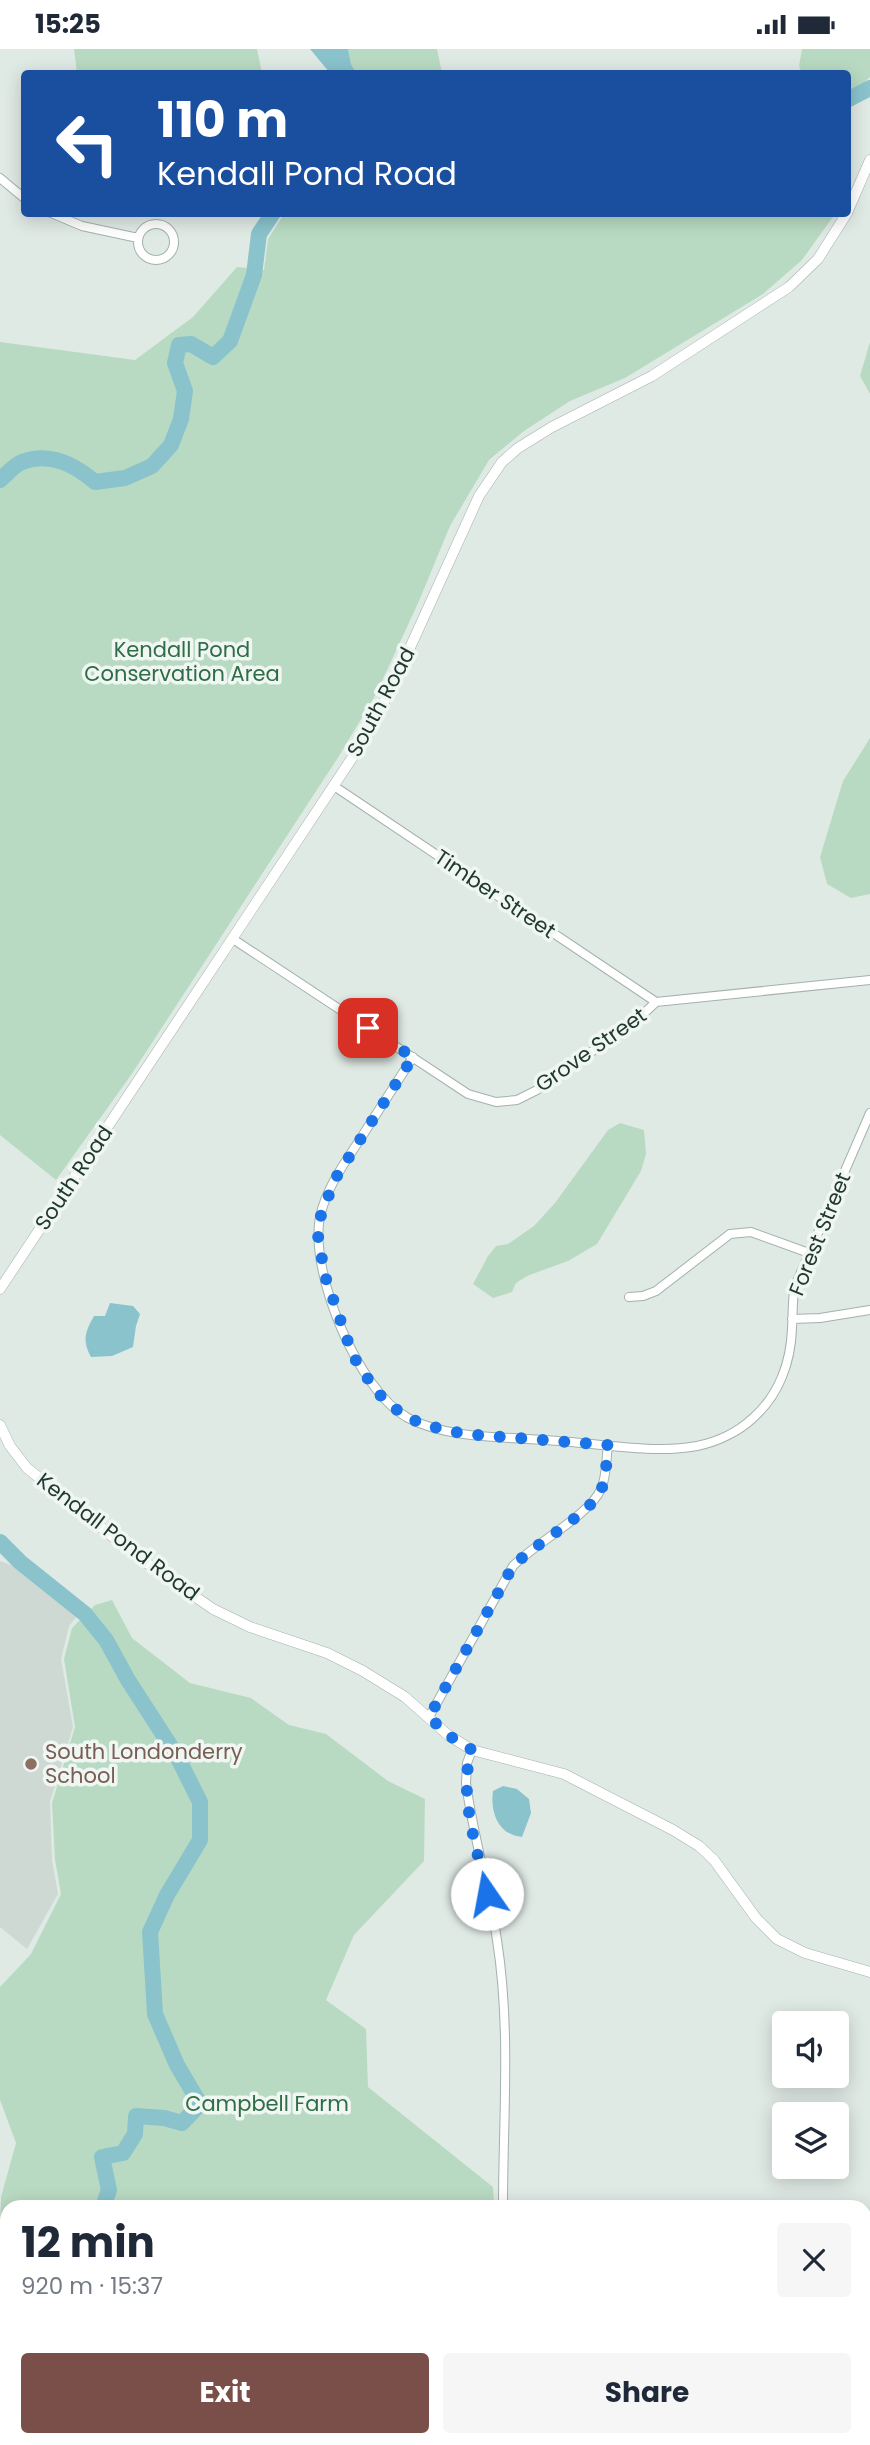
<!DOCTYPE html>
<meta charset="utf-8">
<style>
:root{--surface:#fff;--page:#f6f6f7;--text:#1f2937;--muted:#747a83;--accent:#7a4f49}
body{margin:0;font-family:Poppins,sans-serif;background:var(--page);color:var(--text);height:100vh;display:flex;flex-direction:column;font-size:26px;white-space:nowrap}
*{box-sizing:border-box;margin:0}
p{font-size:23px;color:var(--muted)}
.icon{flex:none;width:38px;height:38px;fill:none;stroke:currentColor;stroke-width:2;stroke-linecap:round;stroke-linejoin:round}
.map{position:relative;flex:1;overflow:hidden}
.drawer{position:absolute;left:0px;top:2151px;width:872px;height:247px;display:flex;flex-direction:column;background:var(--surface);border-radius:21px 21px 0 0;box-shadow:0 4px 18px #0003}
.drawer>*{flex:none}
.guide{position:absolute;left:21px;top:21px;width:830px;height:147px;border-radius:7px;box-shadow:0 4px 18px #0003;background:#1a4fa0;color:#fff;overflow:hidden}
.buttons{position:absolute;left:772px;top:1962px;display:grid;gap:14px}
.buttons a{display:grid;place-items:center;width:77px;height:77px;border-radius:7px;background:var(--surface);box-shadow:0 4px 18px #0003;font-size:35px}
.pin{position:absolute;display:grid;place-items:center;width:60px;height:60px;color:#fff;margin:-30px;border-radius:14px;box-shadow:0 4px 10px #0006}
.me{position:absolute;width:77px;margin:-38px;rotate:348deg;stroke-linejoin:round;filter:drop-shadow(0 0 5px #0008)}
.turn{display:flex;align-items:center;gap:24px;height:147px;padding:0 21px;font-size:32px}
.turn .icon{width:91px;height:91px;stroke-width:2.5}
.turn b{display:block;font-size:49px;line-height:60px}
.round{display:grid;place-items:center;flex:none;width:74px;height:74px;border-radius:7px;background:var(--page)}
.headline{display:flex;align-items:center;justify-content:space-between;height:119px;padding:0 21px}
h1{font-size:42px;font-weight:700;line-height:52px}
.cta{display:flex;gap:14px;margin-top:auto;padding:14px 21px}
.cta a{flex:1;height:80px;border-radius:7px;background:var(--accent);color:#fff;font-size:28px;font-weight:700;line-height:80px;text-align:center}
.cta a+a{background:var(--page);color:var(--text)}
.status{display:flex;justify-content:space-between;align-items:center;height:49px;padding:0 35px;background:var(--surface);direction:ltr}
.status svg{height:19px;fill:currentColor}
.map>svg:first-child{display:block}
</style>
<div class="status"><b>15:25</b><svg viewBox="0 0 49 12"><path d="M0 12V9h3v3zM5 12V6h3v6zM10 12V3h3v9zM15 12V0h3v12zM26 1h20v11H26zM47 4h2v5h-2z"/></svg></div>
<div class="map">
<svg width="870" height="2396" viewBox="0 0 870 2396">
<rect width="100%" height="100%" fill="#e0eae5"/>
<path fill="#ced9d4" d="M0 1512 14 1517 77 1567 69 1577 61 1610 73 1678 50 1753 52 1811 58 1845 27 1900 0 1878Z"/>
<path fill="#b9dac2" d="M74 0H257L262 24H77Z
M348 0H437L442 24H356L351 15Z
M802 0H870V28L847 50V24H802L799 17Z
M284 165H835L802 211 763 245 625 329 570 352 524 382 489 411 450 477 419 552 376 645 339 707 131 1026 56 1131 0 1086V293L135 311 193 268 237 218 264 221 268 190Z
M870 293V345L860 327Z
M870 689V845L851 849 827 835 820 808 843 732Z
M620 1074 644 1081 646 1105 641 1122 597 1195 568 1212 527 1227 516 1234 512 1243 493 1249 473 1235 488 1207 496 1197 508 1195 534 1177 555 1154 608 1081Z
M112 1551 132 1589 190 1634 251 1649 289 1676 326 1685 388 1732 425 1750 424 1812 354 1886 326 1951 366 1980 368 2038 493 2138 494 2158H7V2190L0 2182 1 2148 16 2094 0 2051V1938L31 1905 61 1845 55 1811 52 1754 75 1678 64 1610 72 1579 95 1556Z
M519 2390 521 2396H149L146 2391Z"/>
<path fill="#8ac3cc" d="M310 0H348L351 15 356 24H330Z
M110 1254 133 1257 140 1265 136 1277 133 1298 112 1307 91 1308C82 1292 85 1283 94 1267H105Z
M503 1737 517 1740 529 1750 531 1764 522 1788C498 1786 490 1763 493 1742Z"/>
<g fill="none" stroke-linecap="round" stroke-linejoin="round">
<path stroke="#8ac3cc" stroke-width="16" d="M847 51 870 39
M0 431C6 426 14 416 22 413 50 402 75 416 95 433L125 429 152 417 171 396 181 370 185 342 175 314 179 296 191 295 213 308 230 292 254 226 259 185 273 164
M0 1493 20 1513 85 1565 106 1591 128 1631 177 1707 200 1753V1791L167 1846 150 1883 155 1965 177 2016 200 2055 182 2074 164 2069 136 2067 135 2085 123 2104 102 2108 109 2141 103 2158
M151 2396V2390"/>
<g stroke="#a3b1ac" stroke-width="10">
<path id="minor" d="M0 129 24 149
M51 164 82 177 138 189
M138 193a18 18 0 1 1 36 0a18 18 0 1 1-36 0Z
M334 737 656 953
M233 890 468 1045 496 1053 517 1051 537 1041 638 970 656 953 870 931
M413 1008C396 1035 378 1062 361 1089 345 1113 326 1139 320 1168 309 1223 358 1342 408 1369 453 1392 511 1387 559 1392 602 1395 655 1405 697 1397 717 1393 738 1383 753 1369 779 1346 791 1313 792 1279 793 1264 792 1251 795 1237L870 1064
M629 1248 643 1247 656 1242 730 1185 751 1183 809 1204
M792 1270 820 1269 870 1261
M429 1668 513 1517C535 1494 590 1466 601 1440 607 1427 606 1410 608 1396
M472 1701 467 1714 466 1734C473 1787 489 1838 497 1891 511 1980 503 2068 503 2158
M0 2299 7 2310
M0 2322 7 2313
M0 2337 7 2345
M526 2390 528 2396"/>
</g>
<g stroke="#a3b1ac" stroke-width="11">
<path id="tertiary" d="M847 164 870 111
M0 1240 354 706 382 657 403 614 479 447 502 413 518 399 552 378 652 327 789 238 818 210 847 164
M0 1376 10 1397 27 1419 138 1508 213 1560 250 1578 327 1604 363 1622 405 1648 448 1686 472 1701 564 1725 673 1781 699 1797 714 1811 756 1869 777 1890 805 1904 870 1923"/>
</g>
<use href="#minor" stroke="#fff" stroke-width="8"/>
<use href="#tertiary" stroke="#fff" stroke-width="10"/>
</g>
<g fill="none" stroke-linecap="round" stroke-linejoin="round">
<path stroke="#1a73e8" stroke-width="12" stroke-dasharray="0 21.6" d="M368 979 413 1008 335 1130 320 1169 318 1190 326 1230 353 1307 376 1342 390 1356 407 1368 425 1376 465 1385 608 1396C606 1412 607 1431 599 1445 584 1468 535 1495 513 1517L429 1668 448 1686 472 1701C457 1743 478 1802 487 1845"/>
</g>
<circle fill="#8d6e63" stroke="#f0f7f3" stroke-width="2.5" cx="31" cy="1715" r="7"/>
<g text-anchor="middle" stroke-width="7" stroke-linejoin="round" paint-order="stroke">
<g font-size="21" fill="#2e6d46" stroke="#f0f7f3">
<text x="182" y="608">Kendall Pond<tspan x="182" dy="24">Conservation Area</tspan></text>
<text x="267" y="2062">Campbell Farm</text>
</g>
<g font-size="21" fill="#223932" stroke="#f0f7f3">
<text transform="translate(381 653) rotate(-62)" y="7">South Road</text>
<text transform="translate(495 845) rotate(34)" y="7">Timber Street</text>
<text transform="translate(591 1001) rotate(-35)" y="7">Grove Street</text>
<text transform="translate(74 1129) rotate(-56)" y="7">South Road</text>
<text transform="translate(820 1185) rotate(-68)" y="7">Forest Street</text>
<text transform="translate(118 1488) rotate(37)" y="7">Kendall Pond Road</text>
</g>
<g font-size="21" fill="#785e54" stroke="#f0f7f3" text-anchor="start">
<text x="45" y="1710">South Londonderry<tspan x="45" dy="24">School</tspan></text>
</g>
</g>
</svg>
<div class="buttons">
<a><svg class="icon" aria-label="sound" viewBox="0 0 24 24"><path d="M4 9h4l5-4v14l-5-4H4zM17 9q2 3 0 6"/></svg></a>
<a><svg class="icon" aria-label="layers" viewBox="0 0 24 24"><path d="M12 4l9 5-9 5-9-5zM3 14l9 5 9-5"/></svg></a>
</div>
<div class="pin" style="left:368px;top:979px;background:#d93025"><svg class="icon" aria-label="arrive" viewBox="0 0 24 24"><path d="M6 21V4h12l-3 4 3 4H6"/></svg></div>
<svg class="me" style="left:487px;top:1845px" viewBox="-20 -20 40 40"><circle r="19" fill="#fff"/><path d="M0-13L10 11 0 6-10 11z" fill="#1a73e8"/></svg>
<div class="guide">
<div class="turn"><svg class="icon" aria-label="left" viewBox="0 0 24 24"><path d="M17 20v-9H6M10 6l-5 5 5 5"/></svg><div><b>110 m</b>Kendall Pond Road</div></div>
</div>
<section class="drawer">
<div class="headline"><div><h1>12 min</h1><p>920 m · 15:37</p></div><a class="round"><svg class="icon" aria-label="close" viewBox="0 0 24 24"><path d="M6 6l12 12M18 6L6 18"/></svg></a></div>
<div class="cta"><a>Exit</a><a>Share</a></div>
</section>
</div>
